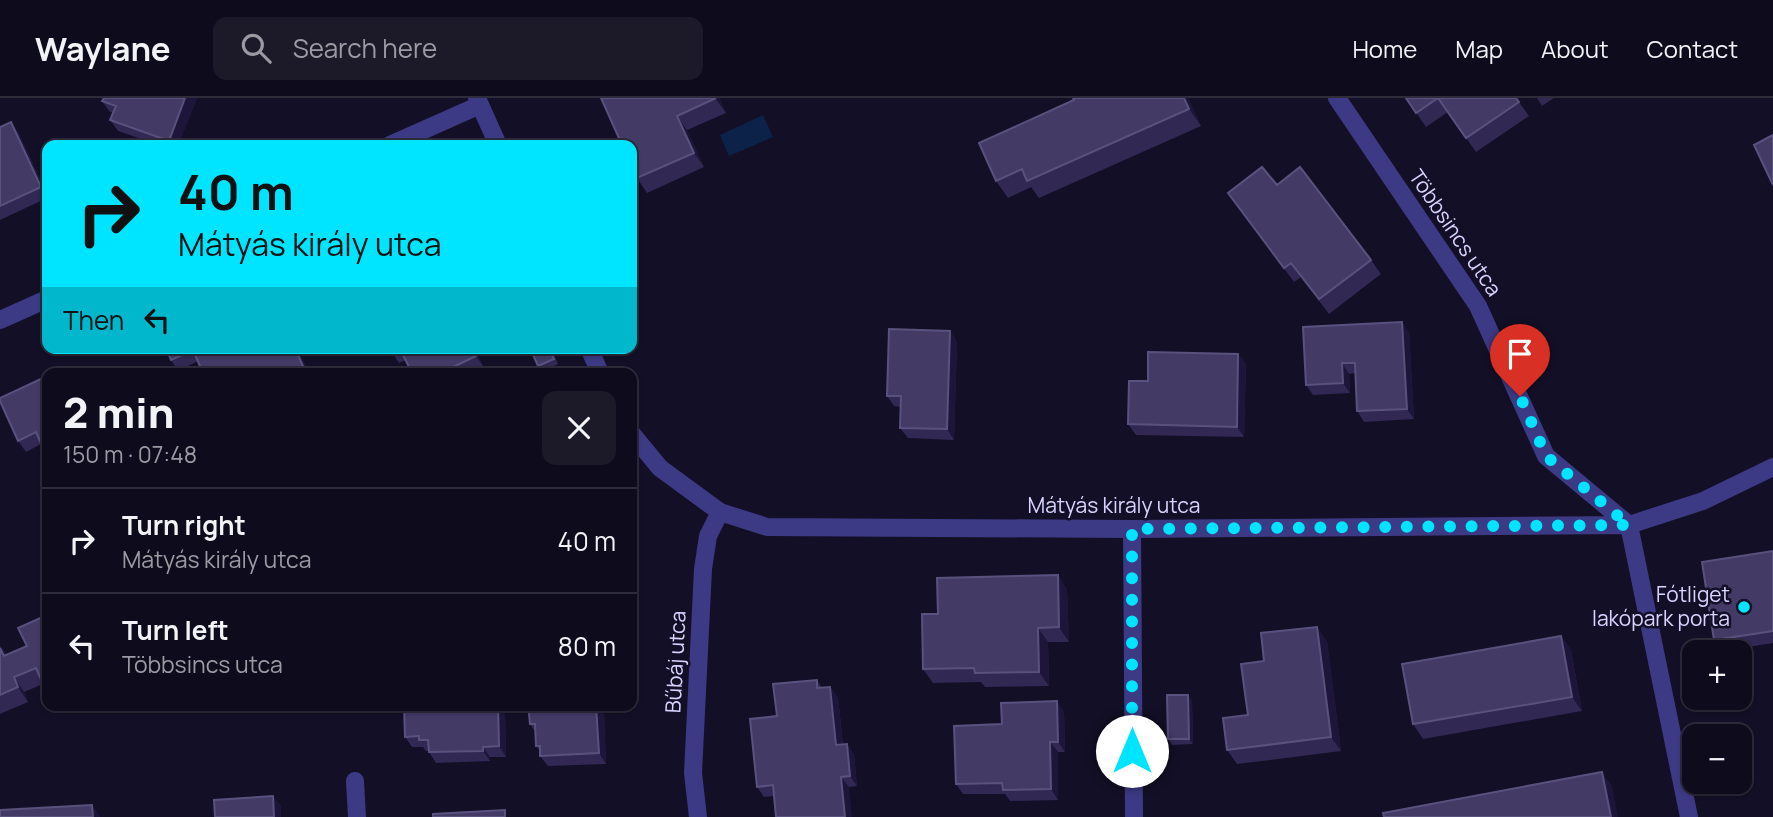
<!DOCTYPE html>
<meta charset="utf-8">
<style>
:root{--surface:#0e0b1c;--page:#1c1929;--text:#f1f3f6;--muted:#9b9ba3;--line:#2e2b3b}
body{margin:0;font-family:Manrope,sans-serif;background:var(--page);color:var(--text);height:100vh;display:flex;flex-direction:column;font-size:26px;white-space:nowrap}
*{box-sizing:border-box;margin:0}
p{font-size:23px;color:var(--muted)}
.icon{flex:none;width:38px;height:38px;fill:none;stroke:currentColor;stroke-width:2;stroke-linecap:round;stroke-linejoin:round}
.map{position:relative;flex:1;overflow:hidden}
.drawer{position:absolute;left:42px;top:270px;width:595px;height:343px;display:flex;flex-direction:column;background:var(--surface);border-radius:14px;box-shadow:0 2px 5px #0004,0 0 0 2px var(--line)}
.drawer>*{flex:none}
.hud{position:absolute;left:42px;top:42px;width:595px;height:214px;border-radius:14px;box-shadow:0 2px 5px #0004,0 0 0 2px var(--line);background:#00e5ff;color:#111;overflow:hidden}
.controls{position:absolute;left:1682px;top:542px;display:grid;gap:14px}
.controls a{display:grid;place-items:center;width:70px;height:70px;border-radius:14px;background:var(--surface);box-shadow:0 2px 5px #0004,0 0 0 2px var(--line);font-size:35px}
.pin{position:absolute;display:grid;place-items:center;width:60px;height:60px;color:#fff;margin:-72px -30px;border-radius:50% 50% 50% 0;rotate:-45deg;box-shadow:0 0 7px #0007}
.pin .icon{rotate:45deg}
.me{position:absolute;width:77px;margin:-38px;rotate:0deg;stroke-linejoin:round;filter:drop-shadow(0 0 5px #0008)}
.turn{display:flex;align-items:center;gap:24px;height:147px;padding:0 21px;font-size:32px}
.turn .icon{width:91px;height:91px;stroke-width:2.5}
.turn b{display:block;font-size:49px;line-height:60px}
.then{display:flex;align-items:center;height:66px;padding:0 21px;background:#0003;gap:14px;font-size:26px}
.round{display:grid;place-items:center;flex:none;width:74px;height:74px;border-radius:14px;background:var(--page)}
.summary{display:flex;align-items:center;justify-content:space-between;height:119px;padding:0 21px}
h1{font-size:42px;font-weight:800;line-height:52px}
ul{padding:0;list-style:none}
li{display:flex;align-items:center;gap:21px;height:105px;padding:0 21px;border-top:2px solid var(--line)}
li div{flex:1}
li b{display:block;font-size:26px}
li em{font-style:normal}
header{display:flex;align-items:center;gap:42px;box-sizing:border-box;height:98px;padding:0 35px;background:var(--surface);border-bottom:2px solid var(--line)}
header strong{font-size:33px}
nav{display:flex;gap:38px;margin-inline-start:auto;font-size:24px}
.search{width:490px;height:63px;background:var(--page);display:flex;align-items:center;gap:18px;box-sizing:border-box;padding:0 24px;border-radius:14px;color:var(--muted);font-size:26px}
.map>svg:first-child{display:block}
</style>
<header>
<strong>Waylane</strong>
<div class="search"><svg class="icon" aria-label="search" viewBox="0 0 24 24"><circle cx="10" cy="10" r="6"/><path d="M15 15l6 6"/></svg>Search here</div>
<nav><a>Home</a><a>Map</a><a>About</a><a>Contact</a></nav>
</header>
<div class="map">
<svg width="1773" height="719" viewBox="0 0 1773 719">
<rect width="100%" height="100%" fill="#130f26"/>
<path fill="#0c2248" d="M763 17 773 39 729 58 720 37Z"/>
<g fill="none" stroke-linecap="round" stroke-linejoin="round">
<path stroke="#3d3a85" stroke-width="18" d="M477 0 498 47
M1337 0 1478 208 1546 358 1629 427
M390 47 480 7
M0 222 47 201
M589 250 600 275
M632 336 660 370 720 414 767 429 1132 431 1629 427 1703 403 1773 369
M1629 427 1689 719
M1132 431 1134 719
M355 683 357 719
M698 719 693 675 703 471 708 438 720 414"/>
</g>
<path fill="#312854" d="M104 0H197L178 47H159L118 33 110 22 113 15 109 13 102 3Z
M601 0H719L726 15 687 32 704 69 647 95 637 80Z
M1188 0 1201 28 1039 100 1031 89 1008 100 996 83 1074 2Z
M1406 0H1516L1529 18 1476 54 1448 14 1426 29Z
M1537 0H1554L1542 8Z
M0 29 18 34 47 96V100L0 122Z
M1277 87 1371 162 1381 176 1329 216 1301 179 1294 184 1228 95Z
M1303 229 1409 234 1414 321 1364 324 1357 313 1355 275 1349 276 1350 295 1313 297 1306 287Z
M950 233 957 244 954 342 908 340 900 330 901 309 894 308 887 298Z
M166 250 299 254 309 275H203L198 263 178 273 171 262Z
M389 250H474L483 268 470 275H412L406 262 399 265Z
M530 250H551L558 266 542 274 538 268Z
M1238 256 1246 266 1244 339 1136 337 1128 326 1148 283Z
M47 278 41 346 26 354 18 343Z
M1773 453V545L1722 553 1714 542Z
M1058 477 1067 492 1069 544H1048L1049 588 985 589 981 584 933 585 923 571 938 516Z
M1561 538 1571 552 1582 613 1423 641 1413 626Z
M1327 543 1341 653 1237 666 1227 652 1248 617 1264 563Z
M0 547 7 557 27 548 43 586 24 594 28 604 0 616Z
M817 582 822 590 838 599 843 647 847 646 854 657 857 688 764 699 757 689 777 618Z
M1192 603 1193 646 1172 647 1168 641Z
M55 607H72L59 613Z
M528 607H614V615H604L606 666 548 668 540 658V653L536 648V635L530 626Z
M505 614 506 659H490V663L436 665 429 654V653H426L423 649H412L405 639Z
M1064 614 1065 654H1058V702L1010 703 1005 696H963L956 686 1002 626Z"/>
<path fill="#1d163a" d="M185 0H197L178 47H172L169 43Z
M715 0H719L726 15Z
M1184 0H1188L1201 28 1189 11Z
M677 18 687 32 704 69 694 55Z
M11 24 18 34 47 97 41 89Z
M1402 224 1409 234 1414 321 1407 311Z
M950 233 957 244 954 342 947 331Z
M295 250H297L299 254 309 275H306Z
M472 250H474L483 268 476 258Z
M1238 256 1246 266 1244 339 1237 329Z
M1342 265 1349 276 1350 295 1343 285Z
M1058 477 1067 492 1069 544 1059 529Z
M1317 529 1327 543 1341 653 1331 639Z
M1038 530 1048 544 1049 588 1039 574Z
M1561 538 1571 552 1582 613 1572 599Z
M0 547 6 556 14 573 4 558 0 550Z
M14 579 24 594 28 604 18 589Z
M830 589 838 599 844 658 836 647Z
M1188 597 1192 603 1193 646 1189 641Z
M1057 603 1064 614 1065 654 1058 644Z
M498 607H500L505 614 506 659 499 648Z
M596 607H598L604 615 606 666 599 655Z
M609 607H614V615Z
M1050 644 1058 654V702L1051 691Z
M847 646 854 657 857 688 850 678Z
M483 649 490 659V663L483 653Z
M1602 674 1612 688 1618 719H1611Z
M841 679 849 689 852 719H845Z
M273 698 281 708V719H274Z
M92 707 100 718V719H93Z"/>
<path fill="#433a66" stroke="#5a527e" stroke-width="2" d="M104 0H185L169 43 110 22 116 8 102 3Z
M601 0H716L677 18 694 55 637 80 632 68V47H622Z
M1073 0H1184L1189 11 1027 83 1022 71 996 83 979 45 1074 2Z
M1406 0H1438L1416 15Z
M1438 0H1516L1519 4 1466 40Z
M11 24 41 89 0 108V29Z
M1773 37V87L1754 47Z
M1262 69 1277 87 1300 69 1371 162 1319 201 1291 165 1284 170 1228 95Z
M1402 224 1407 311 1357 313 1355 265H1342L1343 285 1306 287 1303 229Z
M889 231 950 233 947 331 900 330 901 298H887Z
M166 250H295L306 275H203L193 252 171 262Z
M389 250H472L476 258 441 275H412L400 251 392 255Z
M530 250H549L554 261 538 268Z
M1148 254 1238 256 1237 329 1128 326 1129 283H1148Z
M47 278V359L36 334 18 343 0 303V300Z
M1773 453V533L1714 542 1702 464Z
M1058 477 1059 529 1038 530 1039 574 975 575 974 570 923 571 922 516H938L937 480Z
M47 517V595L36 570 14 579 18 589 0 597V550L4 558 27 548 18 530Z
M1317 529 1331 639 1227 652 1223 620 1248 617 1241 566 1264 563 1261 535Z
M1561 538 1572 599 1413 626 1402 566Z
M817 582V590L830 589 836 647 847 646 850 678 841 679 845 719H776L773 687 757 689 750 621 777 618 773 586Z
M1167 597H1188L1189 641H1168Z
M1057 603 1058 644H1050L1051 691 1003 692 1002 685 956 686 954 628 1002 626 1001 605Z
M404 607H498L499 648 483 649V653L429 654 428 642H419V638L405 639Z
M528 607H596L599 655 540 658V648H536L535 626H530Z
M1602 674 1611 719H1384L1383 715Z
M273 698 274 719H215L214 702Z
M92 707 93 719H0V712Z
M505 712V719H433V716Z"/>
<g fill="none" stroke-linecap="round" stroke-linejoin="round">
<path stroke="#00e5ff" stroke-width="12" stroke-dasharray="0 21.6" d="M1132 653V431L1629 427 1546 358 1520 298"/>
</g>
<circle fill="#00e5ff" stroke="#130f26" stroke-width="2.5" cx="1744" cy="509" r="7"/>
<g text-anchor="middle" stroke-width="5" stroke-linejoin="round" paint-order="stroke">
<g font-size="21" fill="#d9d4ff" stroke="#130f26">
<text transform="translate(1455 135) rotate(56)" y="7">Többsincs utca</text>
<text x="1114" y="415">Mátyás király utca</text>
<text transform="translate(676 564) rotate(-87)" y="7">Bűbáj utca</text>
</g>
<g font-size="21" fill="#d9d4ff" stroke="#130f26" text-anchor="end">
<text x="1730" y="504">Fótliget<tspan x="1730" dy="24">lakópark porta</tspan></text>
</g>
</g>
</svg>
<div class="controls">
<a>+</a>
<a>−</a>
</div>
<div class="pin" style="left:1520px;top:298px;background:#d93025"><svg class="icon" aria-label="arrive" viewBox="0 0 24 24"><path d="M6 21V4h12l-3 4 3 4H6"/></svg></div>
<svg class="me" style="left:1132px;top:653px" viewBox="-20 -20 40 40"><circle r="19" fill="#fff"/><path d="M0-13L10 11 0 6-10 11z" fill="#00e5ff"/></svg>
<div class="hud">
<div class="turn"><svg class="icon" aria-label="right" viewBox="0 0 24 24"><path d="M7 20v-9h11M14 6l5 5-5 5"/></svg><div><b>40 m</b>Mátyás király utca</div></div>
<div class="then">Then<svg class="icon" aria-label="left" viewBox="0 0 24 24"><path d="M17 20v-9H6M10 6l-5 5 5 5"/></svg></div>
</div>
<section class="drawer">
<div class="summary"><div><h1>2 min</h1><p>150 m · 07:48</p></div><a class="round"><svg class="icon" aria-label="close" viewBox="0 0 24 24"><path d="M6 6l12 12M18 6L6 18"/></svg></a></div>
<ul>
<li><svg class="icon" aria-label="right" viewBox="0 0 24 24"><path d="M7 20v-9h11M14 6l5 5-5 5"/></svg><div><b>Turn right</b><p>Mátyás király utca</p></div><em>40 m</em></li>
<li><svg class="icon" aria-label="left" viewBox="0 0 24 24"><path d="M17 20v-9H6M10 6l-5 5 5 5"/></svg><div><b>Turn left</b><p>Többsincs utca</p></div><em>80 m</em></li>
</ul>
</section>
</div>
